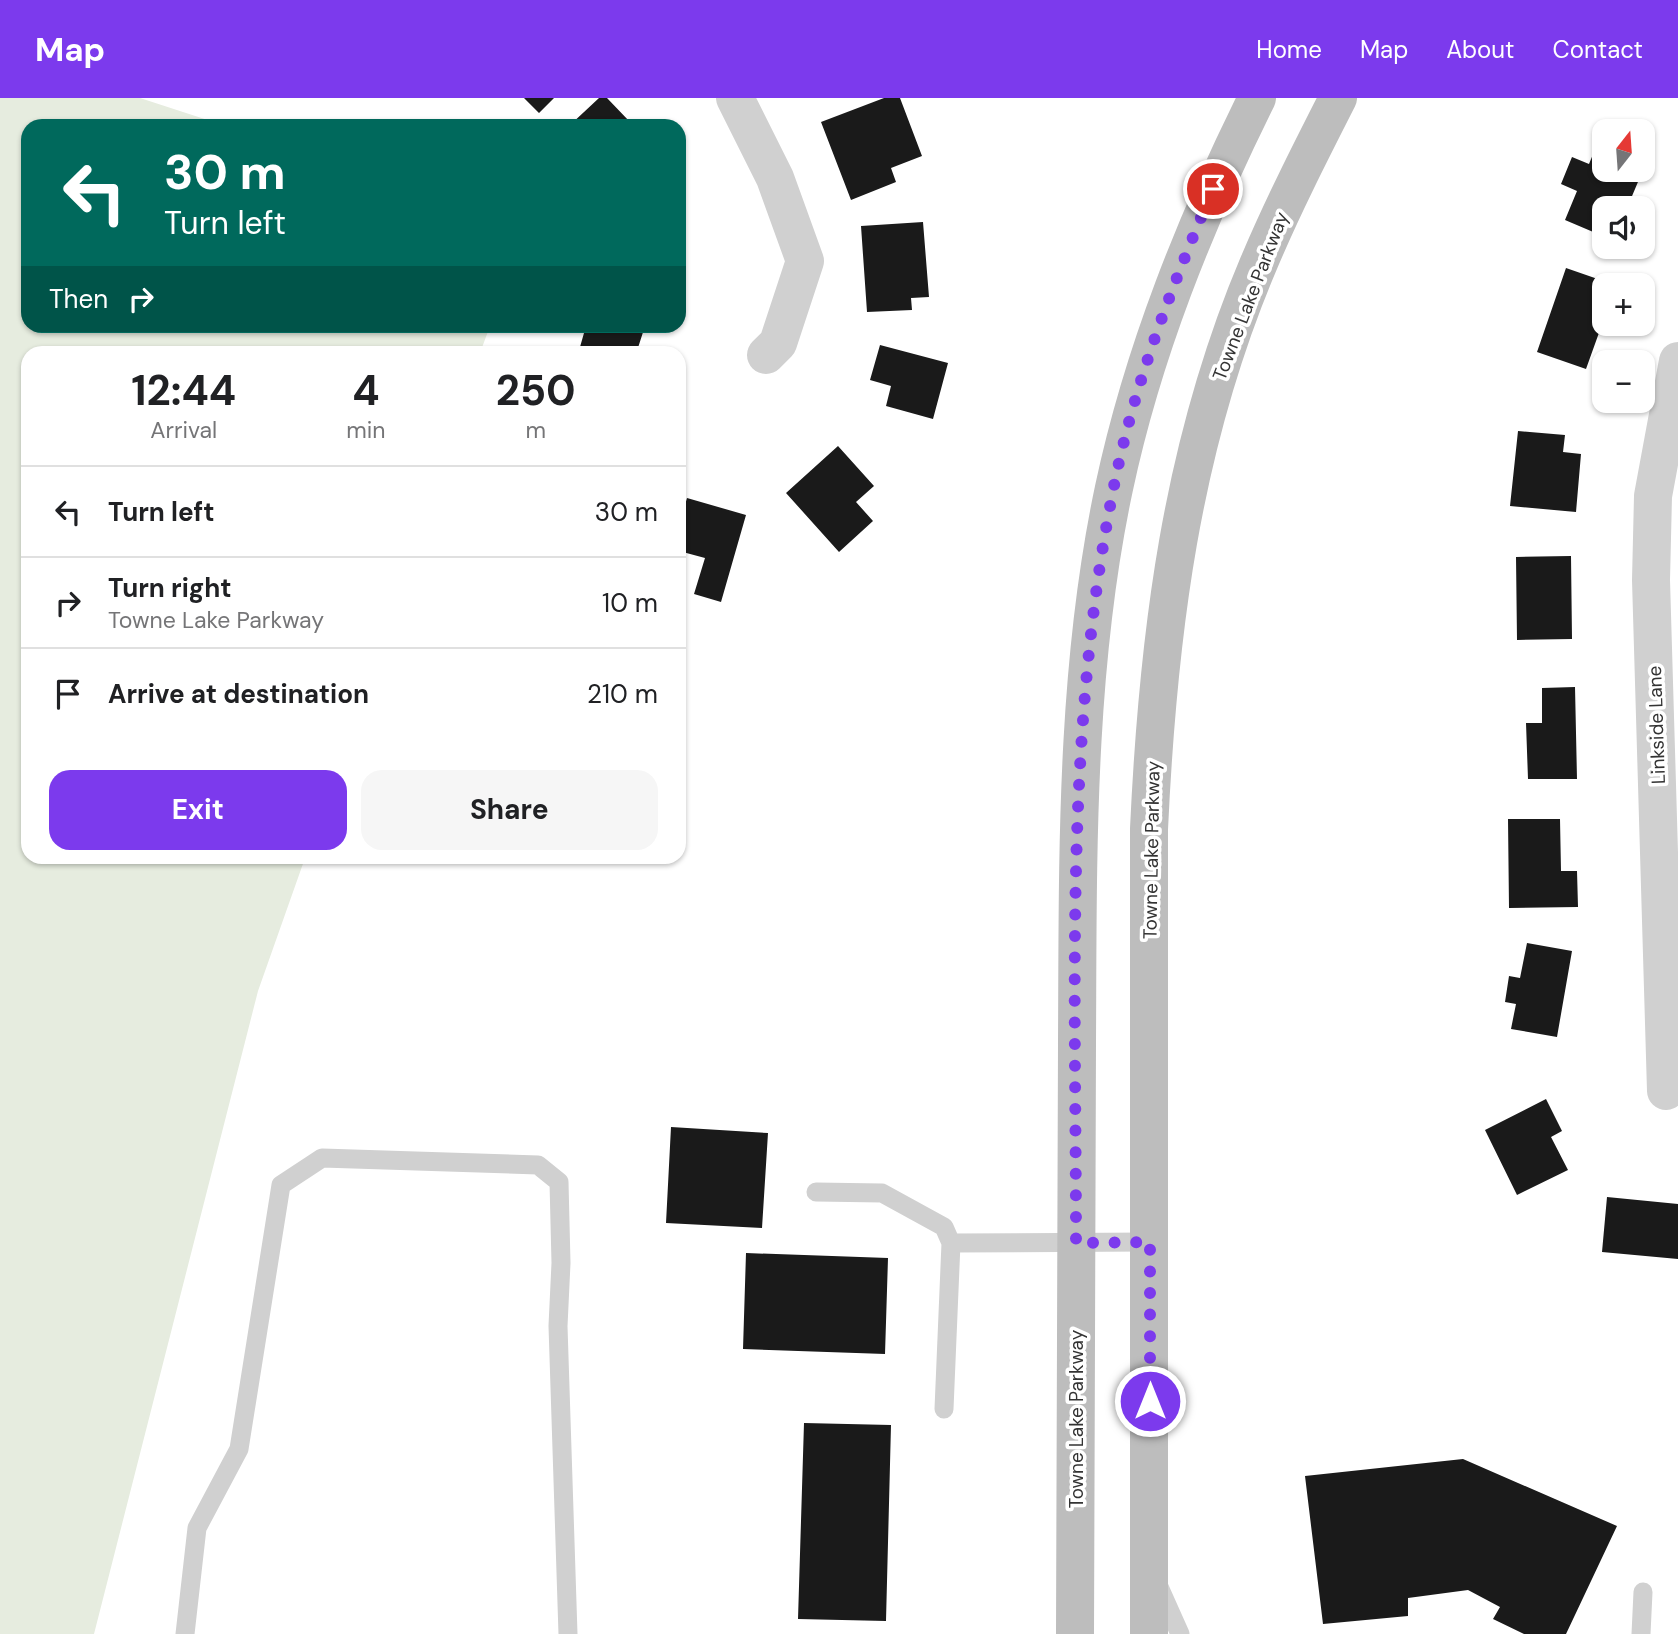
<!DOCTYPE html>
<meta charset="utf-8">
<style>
:root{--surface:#fff;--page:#f6f6f6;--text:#202124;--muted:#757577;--line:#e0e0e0;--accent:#7c3aed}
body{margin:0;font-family:"DM Sans",sans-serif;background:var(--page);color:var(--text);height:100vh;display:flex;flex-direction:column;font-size:26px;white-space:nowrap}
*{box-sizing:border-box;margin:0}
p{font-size:23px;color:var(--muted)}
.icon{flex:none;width:38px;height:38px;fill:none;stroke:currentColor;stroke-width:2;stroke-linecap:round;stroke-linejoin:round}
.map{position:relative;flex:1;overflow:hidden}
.panel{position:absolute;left:21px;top:248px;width:665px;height:518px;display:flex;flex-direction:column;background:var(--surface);border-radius:21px;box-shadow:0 2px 5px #0004}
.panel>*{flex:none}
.top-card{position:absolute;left:21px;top:21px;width:665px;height:214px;border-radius:21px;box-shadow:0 2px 5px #0004;background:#00695c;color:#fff;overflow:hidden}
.needle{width:46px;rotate:17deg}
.tools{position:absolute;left:1592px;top:21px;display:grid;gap:14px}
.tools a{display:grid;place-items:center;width:63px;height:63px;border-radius:14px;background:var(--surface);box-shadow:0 2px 5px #0004;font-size:35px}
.pin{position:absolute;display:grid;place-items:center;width:60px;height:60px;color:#fff;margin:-30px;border:4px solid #fff;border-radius:50%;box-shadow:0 2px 7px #0007}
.me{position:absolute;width:77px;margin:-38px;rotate:0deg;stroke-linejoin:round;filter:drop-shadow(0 0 5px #0008)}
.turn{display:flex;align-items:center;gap:24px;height:147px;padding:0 28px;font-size:32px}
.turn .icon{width:91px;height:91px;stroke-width:2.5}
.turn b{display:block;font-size:49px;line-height:60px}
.then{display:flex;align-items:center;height:66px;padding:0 28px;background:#0003;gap:14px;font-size:26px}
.eta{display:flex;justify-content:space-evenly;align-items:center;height:119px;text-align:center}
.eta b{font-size:42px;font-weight:700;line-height:49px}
.action{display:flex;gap:14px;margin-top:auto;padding:14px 28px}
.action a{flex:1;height:80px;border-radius:21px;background:var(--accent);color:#fff;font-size:28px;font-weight:700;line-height:80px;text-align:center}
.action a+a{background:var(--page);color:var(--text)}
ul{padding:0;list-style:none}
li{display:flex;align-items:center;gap:21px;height:91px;padding:0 28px;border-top:2px solid var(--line)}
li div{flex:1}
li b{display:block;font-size:26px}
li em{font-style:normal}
header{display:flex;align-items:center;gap:42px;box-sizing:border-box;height:98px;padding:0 35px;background:var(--accent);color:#fff}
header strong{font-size:33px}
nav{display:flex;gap:38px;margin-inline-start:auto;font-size:24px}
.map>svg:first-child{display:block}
</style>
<header>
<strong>Map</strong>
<nav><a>Home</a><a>Map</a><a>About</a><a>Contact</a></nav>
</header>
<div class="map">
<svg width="1678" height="1536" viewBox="0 0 1678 1536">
<rect width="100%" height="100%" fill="#fff"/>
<path fill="#e6ecdf" d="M0 0H140L226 28H28V228H490L480 255 28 256V760H305L258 893 94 1536H0Z"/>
<path fill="#1a1a1a" d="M524 0H554L539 15Z
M599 0H607L630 24 626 28H569Z
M884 0H900L922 58 891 70 896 84 851 102 821 24Z
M1601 37 1605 38V72H1643L1627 110H1605V139L1565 122 1577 93 1561 86 1572 59 1589 66Z
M923 124 929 199 911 200 912 212 867 214 861 128Z
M1566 170 1615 187H1605V218L1586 271 1537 254Z
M586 228H645L636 256H578Z
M880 247 948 265 933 321 886 308 891 288 870 282Z
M1518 333 1565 337 1563 354 1581 356 1576 414 1510 408Z
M838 348 874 388 856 404 873 423 839 454 786 395Z
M687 400 746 417 721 504 694 496 705 460 679 453V428Z
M1571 458 1572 541 1517 542 1516 459Z
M1575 589 1577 681H1528L1526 625H1542V590Z
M1508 721H1560L1561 773H1577L1578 809 1509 810Z
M1527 845 1572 853 1557 939 1511 931 1516 906 1505 904 1509 878 1520 880Z
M1546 1001 1562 1033 1551 1039 1568 1072 1517 1097 1485 1032Z
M671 1029 768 1035 762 1130 666 1125Z
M1607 1099 1678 1106V1161L1602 1154Z
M746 1155 888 1160 885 1256 743 1251Z
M804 1325 891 1327 886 1523 798 1521Z
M1463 1361 1617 1428 1566 1536H1524L1493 1521 1500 1509 1468 1492 1408 1500V1518L1323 1526 1305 1378Z"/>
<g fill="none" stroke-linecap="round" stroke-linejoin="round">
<path stroke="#d0d0d0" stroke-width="19" d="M816 1094 882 1095 944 1129 951 1145 944 1311
M951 1145 1150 1144
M1159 1489 1180 1536
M185 1536 197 1430 239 1351 281 1087 322 1060 538 1067 559 1084 561 1165 558 1228 568 1536
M1641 1536 1643 1494"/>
<path stroke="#d0d0d0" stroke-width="38" d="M735 0 775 80 805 163 778 245 766 257
M1666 993 1651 482 1653 398 1678 263"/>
<path stroke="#bdbdbd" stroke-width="38" d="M1075 1536C1076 1339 1076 1143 1077 946 1078 761 1075 573 1114 390 1143 254 1195 125 1257 0
M1149 1536V731C1158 537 1181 349 1258 167 1282 110 1310 55 1338 0"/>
</g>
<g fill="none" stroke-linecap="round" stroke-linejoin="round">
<path stroke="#7c3aed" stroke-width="12" stroke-dasharray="0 21.6" d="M1150 1303V1144L1076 1145C1076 895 1064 639 1113 393 1133 289 1172 188 1213 91"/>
</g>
<g text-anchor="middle" stroke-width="7" stroke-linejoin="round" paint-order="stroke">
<g font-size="19" fill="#333" stroke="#fff">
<text transform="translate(1250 198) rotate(-69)" y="7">Towne Lake Parkway</text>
<text transform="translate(1656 627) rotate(-92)" y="7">Linkside Lane</text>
<text transform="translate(1151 752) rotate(-89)" y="7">Towne Lake Parkway</text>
<text transform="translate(1076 1321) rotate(-90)" y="7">Towne Lake Parkway</text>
</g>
</g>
</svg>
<div class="tools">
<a><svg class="needle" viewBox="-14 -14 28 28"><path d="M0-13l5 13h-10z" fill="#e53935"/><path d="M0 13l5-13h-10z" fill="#757577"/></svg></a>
<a><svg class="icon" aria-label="sound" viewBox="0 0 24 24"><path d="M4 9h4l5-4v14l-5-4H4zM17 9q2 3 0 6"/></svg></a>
<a>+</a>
<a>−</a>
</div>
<div class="pin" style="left:1213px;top:91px;background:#d93025"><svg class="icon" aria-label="arrive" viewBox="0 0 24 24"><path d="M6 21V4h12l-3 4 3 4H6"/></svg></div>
<svg class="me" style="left:1150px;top:1303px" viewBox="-20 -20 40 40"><circle r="17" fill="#7c3aed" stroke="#fff" stroke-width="3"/><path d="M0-11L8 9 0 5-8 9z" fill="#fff"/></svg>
<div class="top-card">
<div class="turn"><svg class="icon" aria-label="left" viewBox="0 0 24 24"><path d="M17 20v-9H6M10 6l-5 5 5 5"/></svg><div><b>30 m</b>Turn left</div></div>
<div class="then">Then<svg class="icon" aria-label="right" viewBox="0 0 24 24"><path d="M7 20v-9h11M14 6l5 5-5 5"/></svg></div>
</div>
<section class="panel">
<div class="eta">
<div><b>12:44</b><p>Arrival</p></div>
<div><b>4</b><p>min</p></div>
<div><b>250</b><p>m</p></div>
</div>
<ul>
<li><svg class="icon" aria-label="left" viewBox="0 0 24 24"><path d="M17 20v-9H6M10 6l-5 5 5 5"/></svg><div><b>Turn left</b></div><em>30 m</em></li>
<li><svg class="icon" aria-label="right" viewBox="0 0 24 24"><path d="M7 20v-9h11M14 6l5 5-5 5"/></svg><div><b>Turn right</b><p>Towne Lake Parkway</p></div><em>10 m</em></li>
<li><svg class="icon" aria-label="arrive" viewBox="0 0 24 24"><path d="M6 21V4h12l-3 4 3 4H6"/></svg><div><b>Arrive at destination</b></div><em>210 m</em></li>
</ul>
<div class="action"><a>Exit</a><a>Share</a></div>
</section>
</div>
